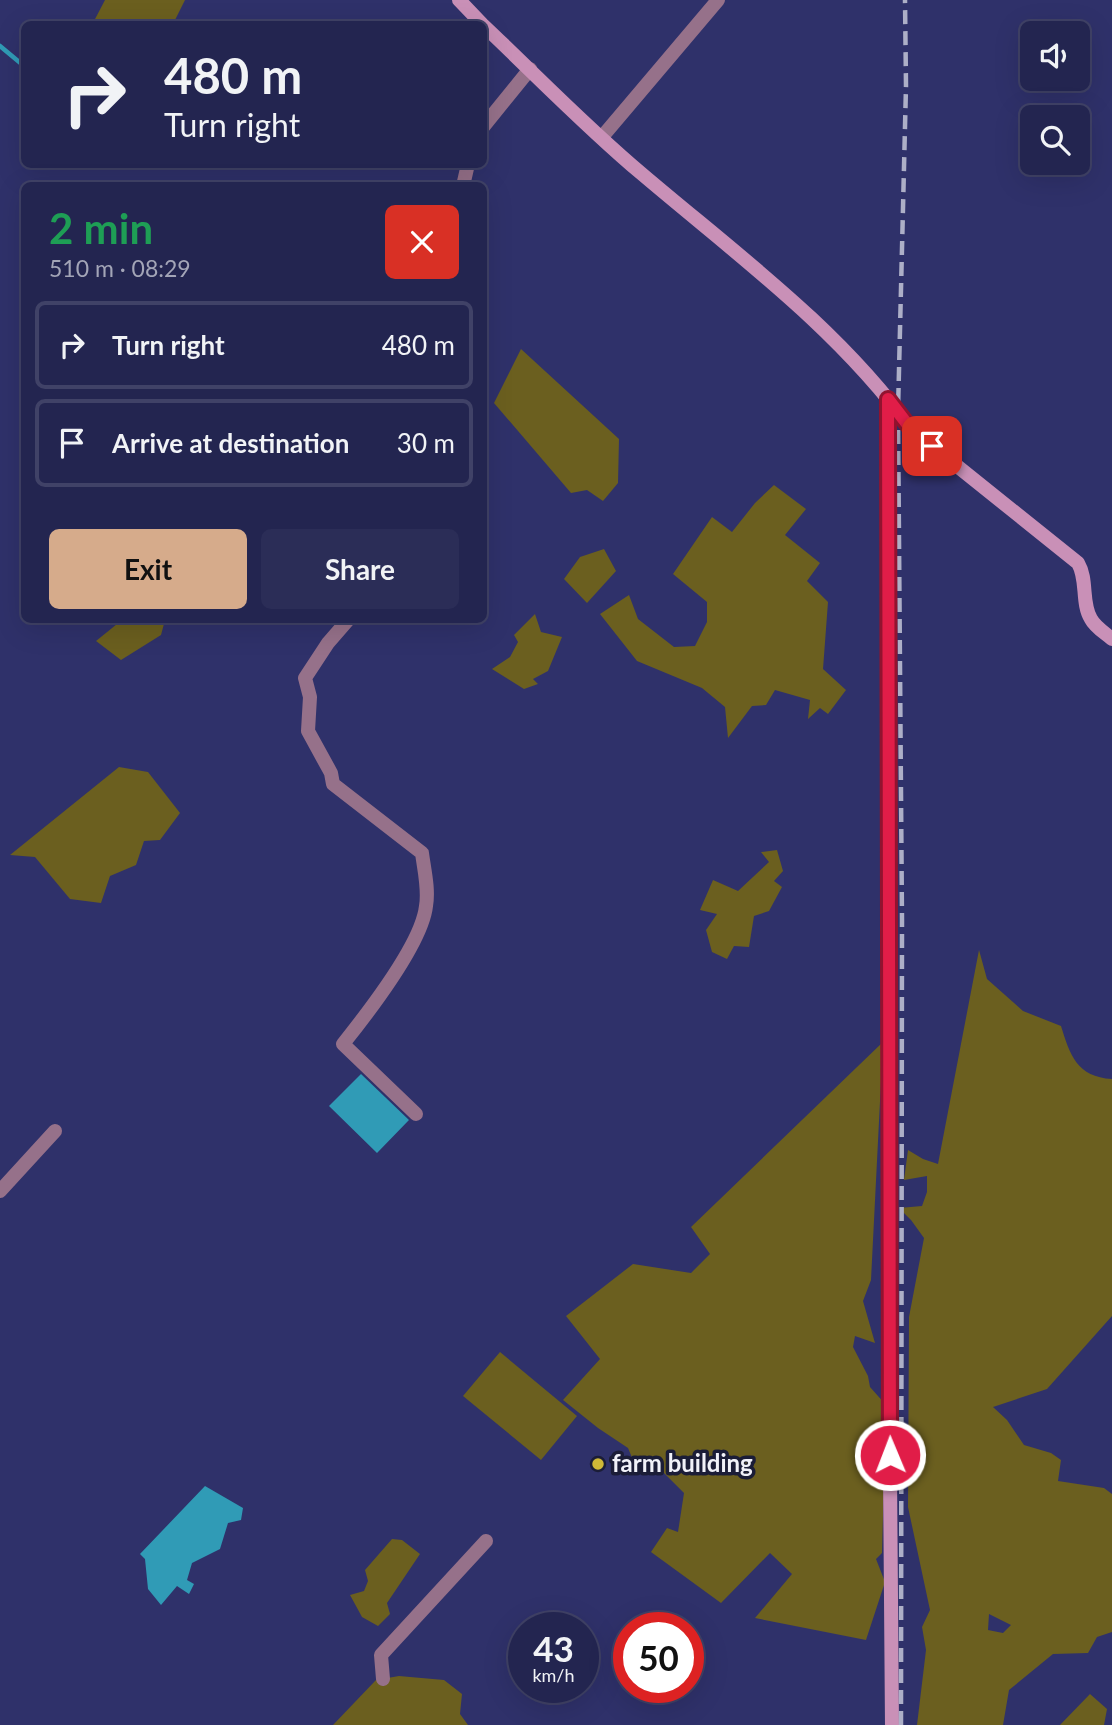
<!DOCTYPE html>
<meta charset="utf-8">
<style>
:root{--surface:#232550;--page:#2b2d57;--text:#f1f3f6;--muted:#a3a5b7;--line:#404267;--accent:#d6ab8b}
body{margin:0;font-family:Lato,sans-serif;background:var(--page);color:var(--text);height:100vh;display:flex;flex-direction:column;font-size:26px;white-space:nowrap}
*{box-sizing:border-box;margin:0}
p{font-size:23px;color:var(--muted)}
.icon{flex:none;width:38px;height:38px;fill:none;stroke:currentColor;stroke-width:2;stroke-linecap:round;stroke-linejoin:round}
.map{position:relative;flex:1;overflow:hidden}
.sheet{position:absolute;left:21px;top:182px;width:466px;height:441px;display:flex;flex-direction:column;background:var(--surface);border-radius:10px;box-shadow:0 7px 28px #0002,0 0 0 2px var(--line)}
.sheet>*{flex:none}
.banner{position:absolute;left:21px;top:21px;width:466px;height:147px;border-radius:10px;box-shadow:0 7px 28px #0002,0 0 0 2px var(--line);background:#232550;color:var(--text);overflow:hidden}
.controls{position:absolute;left:1020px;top:21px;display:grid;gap:14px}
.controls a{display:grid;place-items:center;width:70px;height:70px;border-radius:10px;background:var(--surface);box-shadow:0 7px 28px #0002,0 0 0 2px var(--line);font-size:35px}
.speed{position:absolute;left:508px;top:1612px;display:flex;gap:14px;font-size:35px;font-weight:700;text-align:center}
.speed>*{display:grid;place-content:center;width:91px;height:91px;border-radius:50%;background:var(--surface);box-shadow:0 7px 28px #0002,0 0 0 2px var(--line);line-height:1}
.speed small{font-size:18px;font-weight:400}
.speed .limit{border:10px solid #d22;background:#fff;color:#111}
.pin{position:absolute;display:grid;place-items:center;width:60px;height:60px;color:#fff;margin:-30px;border-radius:14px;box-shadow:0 4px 10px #0006}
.me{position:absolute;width:77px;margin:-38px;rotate:359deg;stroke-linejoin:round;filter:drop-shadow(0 0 5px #0008)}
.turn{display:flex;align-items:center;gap:24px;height:147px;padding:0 28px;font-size:32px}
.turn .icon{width:91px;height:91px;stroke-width:2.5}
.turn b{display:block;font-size:49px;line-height:60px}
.round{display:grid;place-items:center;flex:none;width:74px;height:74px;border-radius:10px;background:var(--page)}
.overview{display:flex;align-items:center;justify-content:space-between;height:119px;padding:0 28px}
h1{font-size:42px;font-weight:700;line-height:52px;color:#1e9e55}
.primary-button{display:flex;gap:14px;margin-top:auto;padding:14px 28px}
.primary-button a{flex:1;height:80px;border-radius:10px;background:var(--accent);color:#111;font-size:28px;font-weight:700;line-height:80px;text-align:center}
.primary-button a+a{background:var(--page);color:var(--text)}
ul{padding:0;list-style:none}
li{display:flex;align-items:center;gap:21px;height:88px;margin:0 14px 10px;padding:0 14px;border:4px solid var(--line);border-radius:10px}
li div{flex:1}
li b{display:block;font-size:26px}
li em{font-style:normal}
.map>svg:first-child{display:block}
</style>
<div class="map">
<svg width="1112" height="1725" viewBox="0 0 1112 1725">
<rect width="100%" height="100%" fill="#2f316a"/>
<path fill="#6b5f1f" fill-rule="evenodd" d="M105 0H185L173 24H101L94 21Z
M521 349 619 439 618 483 603 501 587 490 571 493 494 403Z
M774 485 806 509 785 535 820 563 807 581 828 602 823 669 846 690 828 714 820 708 808 719 810 700 775 690 766 705 752 706 728 738 725 707 702 688 637 661 600 614 629 595 638 619 674 647 695 646 707 622V602L673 574 712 517 732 532 755 503Z
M604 549 616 571 587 603 564 579 580 557Z
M535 614 541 632 562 637 548 671 533 679 538 684 524 689 492 669 510 657 518 642 514 635Z
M122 620H165L161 635 121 660 96 641Z
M119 767 148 772 180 813 160 840 144 841 136 865 110 876 101 903 70 899 35 857 10 855Z
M777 850 783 871 774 881 782 887 769 911 754 916 749 947 734 946 727 959 712 952 706 930 717 914 700 910 713 880 738 891 769 862 761 852Z
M979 950 987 979 1023 1011 1061 1026C1070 1055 1077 1077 1112 1079V1316L1047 1389 993 1407 1007 1420 1024 1445 1051 1453 1061 1460 1058 1481 1104 1488 1112 1494V1632L1097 1637 1088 1653 1053 1654 1009 1690 1003 1725H917L926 1650 922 1627 930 1610 908 1507 909 1317 924 1238 911 1220 899 1208 922 1206 927 1192V1176L904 1180 908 1150 923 1159 938 1164ZM989 1614 1011 1625 1003 1633 988 1630Z
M883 1042 871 1280 863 1301 875 1343 855 1336 853 1347 868 1376 870 1387 886 1405 882 1553 876 1559 885 1582 866 1640 755 1618 792 1574 770 1553 721 1603 651 1552 667 1528 678 1532 684 1493 657 1466 636 1467 628 1448 598 1428 563 1400 600 1359 566 1316 633 1264 691 1273 710 1254 691 1227Z
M500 1352 577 1416 541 1460 463 1396Z
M392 1539 402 1540 420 1554 387 1603 390 1614 378 1626 362 1617 350 1595 364 1591 368 1581 365 1570Z
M399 1676 444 1680 462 1694 460 1714 468 1725H333L376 1680Z
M1090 1694 1107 1709 1104 1725H1060Z"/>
<path fill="#309bb6" d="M361 1074 409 1120 377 1153 329 1106Z
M205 1486 243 1508 241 1520 228 1523 220 1549 192 1563 187 1580 194 1584 189 1594 177 1586 161 1605 148 1589 145 1559 140 1554Z"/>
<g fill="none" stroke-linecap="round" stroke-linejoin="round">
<path stroke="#309bb6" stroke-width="4.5" d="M0 46 24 66"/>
<path stroke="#96718a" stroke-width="14" d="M483 127 530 69
M602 137 718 0
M463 186 468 164
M348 620 328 643 305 678 310 697 308 731 331 773 333 784 422 853C424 869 429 889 426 906 422 943 367 1014 343 1044L416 1114
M0 1191 55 1131
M383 1679 381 1655 486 1541"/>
<path stroke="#c990b7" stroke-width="14" d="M459 0 482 24
M483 25C536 75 587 128 642 174 736 254 838 328 911 429L1078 563C1088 580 1081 603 1091 619 1095 627 1105 633 1112 639
M888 399 889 1346 892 1725"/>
<path stroke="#adafc7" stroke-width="4.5" stroke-dasharray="14 7" stroke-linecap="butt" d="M901 1725 902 920 898 411 906 86 905 0"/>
</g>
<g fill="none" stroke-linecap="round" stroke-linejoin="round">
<g stroke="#92132f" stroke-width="18">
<path id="route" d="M890 1455 888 399 911 429 932 446"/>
</g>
<use href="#route" stroke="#e11d48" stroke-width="12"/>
</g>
<circle fill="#cfb837" stroke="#1b1d37" stroke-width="2.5" cx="598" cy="1464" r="7"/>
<g text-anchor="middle" stroke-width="7" stroke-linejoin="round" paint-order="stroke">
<g font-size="24" font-weight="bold" fill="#f1f2f9" stroke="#1b1d37" text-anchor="start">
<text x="612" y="1472">farm building</text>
</g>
</g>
</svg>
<div class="controls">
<a><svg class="icon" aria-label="sound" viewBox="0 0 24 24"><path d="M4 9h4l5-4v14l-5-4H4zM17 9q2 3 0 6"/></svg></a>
<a><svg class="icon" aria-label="search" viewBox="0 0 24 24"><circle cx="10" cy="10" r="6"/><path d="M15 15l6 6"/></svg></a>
</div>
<div class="speed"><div>43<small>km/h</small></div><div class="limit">50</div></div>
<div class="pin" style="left:932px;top:446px;background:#d93025"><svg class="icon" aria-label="arrive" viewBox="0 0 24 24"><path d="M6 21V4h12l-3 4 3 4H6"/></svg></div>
<svg class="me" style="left:890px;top:1455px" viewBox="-20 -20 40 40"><circle r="17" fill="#e11d48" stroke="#fff" stroke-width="3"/><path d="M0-11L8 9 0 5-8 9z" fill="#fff"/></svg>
<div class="banner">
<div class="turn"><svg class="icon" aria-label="right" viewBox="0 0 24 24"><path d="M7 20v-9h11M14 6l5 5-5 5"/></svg><div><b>480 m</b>Turn right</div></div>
</div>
<section class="sheet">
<div class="overview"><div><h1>2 min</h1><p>510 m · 08:29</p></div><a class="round" style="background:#d93025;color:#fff"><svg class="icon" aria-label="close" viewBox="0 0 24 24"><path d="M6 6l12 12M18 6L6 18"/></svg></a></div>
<ul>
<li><svg class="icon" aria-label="right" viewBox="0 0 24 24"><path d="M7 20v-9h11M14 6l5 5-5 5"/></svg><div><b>Turn right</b></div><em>480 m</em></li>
<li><svg class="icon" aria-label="arrive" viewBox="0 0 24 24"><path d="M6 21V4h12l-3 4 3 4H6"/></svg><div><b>Arrive at destination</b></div><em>30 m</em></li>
</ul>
<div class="primary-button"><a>Exit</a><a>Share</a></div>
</section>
</div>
